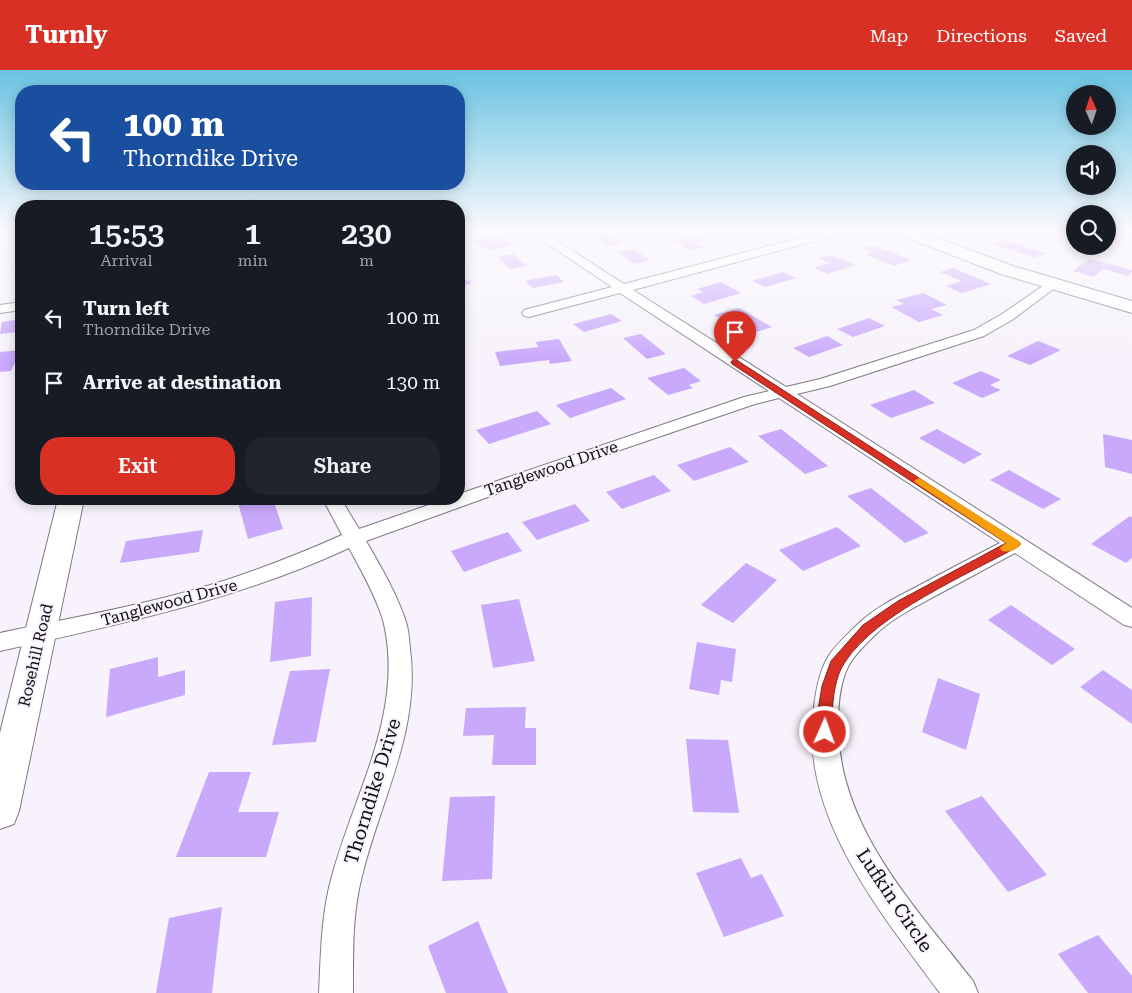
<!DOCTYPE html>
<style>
:root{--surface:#171b24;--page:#20242c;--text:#f1f3f6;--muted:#9ea1a6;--accent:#d93025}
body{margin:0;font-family:"Roboto Serif",serif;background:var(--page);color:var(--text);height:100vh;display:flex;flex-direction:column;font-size:19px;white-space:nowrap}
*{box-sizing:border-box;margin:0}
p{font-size:16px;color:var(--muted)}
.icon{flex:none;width:28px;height:28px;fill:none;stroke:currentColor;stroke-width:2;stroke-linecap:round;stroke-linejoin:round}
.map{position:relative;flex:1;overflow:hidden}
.side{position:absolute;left:15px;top:130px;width:450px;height:305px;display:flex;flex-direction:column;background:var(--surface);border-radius:20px;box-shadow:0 2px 12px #0003}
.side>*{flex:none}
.hud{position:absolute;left:15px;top:15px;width:450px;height:105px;border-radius:20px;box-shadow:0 2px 12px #0003;background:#1a4fa0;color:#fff;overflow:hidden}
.needle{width:32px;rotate:357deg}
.buttons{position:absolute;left:1066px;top:15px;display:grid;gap:10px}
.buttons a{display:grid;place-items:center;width:50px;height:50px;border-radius:50%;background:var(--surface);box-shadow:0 2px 12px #0003;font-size:25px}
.pin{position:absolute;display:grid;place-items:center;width:42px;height:42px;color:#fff;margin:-51px -21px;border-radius:50% 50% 50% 0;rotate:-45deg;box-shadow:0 0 5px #0007}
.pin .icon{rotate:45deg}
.me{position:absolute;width:55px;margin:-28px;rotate:2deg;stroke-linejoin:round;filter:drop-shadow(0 0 4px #0008)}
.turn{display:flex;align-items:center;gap:18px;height:105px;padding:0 25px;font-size:22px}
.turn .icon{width:65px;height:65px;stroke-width:2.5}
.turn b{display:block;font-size:35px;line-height:42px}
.eta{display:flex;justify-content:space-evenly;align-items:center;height:85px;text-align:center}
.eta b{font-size:30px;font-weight:600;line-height:35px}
.cta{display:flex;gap:10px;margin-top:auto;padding:10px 25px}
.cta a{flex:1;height:58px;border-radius:20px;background:var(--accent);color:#fff;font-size:20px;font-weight:600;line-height:58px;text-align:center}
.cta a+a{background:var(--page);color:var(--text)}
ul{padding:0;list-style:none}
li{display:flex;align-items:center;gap:15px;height:65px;padding:0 25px}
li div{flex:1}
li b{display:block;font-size:19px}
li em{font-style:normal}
header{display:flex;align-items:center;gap:30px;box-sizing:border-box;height:70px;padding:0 25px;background:var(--accent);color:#fff}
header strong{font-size:24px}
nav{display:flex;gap:28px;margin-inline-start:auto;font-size:18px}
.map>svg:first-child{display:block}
</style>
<header>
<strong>Turnly</strong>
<nav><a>Map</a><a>Directions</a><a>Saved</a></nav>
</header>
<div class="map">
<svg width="1132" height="923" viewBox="0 0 1132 923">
<rect width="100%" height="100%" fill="#f7f2fb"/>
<path fill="#c9a9fb" d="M586 162H605L623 173 609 176Z
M707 162 717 167 694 173 703 177 691 180 673 170Z
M951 162H972L976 164 964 168Z
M494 163 513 175 489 181 472 171Z
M1004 170 1045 183 1035 188 993 174Z
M873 175 912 190 894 196 866 185 872 183 862 178Z
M633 179 650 190 634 194 618 182Z
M514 184 527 196 510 199 498 187Z
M831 185 855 195 828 204 814 198 829 193 819 188Z
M1089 189 1132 200V202L1128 206 1103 199 1094 207 1073 201Z
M953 198 991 214 962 223 946 216 962 211 940 202Z
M783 202 796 208 765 217 752 211Z
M556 205 564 212 533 218 525 211Z
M459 208 472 212 459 219Z
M721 212 741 223 704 234 691 226 703 222 697 219Z
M923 223 947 235 931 239 943 245 919 252 891 237 904 234 896 230Z
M739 238 772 257 747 265 714 245Z
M611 244 622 251 584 262 573 254Z
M869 248 885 256 853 267 837 259Z
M21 249V271L14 272 18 262 0 264 2 252Z
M641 264 666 284 647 289 623 268Z
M827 266 843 275 809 287 793 278Z
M559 269 572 291 550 294 549 290 500 296 495 282 538 277 536 272Z
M1038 271 1061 280 1030 295 1007 286Z
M21 280 11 301 0 302V282Z
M684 298 701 311 689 315 693 318 668 325 647 308Z
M981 301 1001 310 990 315 1001 320 982 328 952 313Z
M611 318 626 329 570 348 556 335Z
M914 320 935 333 891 348 870 335Z
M537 341 551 354 489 374 476 360Z
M781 359 828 396 805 404 758 366Z
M937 359 982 384 964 394 919 368Z
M1103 364 1132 370V404L1105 397Z
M730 377 749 392 694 411 677 395Z
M1009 400 1061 429 1043 439 990 410Z
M654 405 671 421 622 439 606 422Z
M871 418 929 463 905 473 847 426Z
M237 429H273L283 459 248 469Z
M575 434 590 451 537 470 522 452Z
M1130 446 1132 447V488L1126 493 1091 474Z
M837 457 861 476 803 501 779 480Z
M203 460 199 482 120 493 126 471Z
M508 462 522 481 464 502 451 481Z
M746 493 777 510 733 553 701 535Z
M312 527 311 586 270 592 275 532Z
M519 529 535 591 493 598 481 535Z
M1011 535 1075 579 1052 595 988 550Z
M697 572 736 579 732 612 721 610 719 625 689 619Z
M158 587V607L185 600V625L106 647 110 599Z
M330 599 316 672 272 675 290 601Z
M1103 600 1132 620V654L1080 617Z
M938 608 980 624 966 680 922 662Z
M526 637 525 658H536V695H492L494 665 463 666 466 638Z
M686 669 728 670 739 743 693 742Z
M209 702H251L238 742H279L266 787H176Z
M495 726 492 809 442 811 450 727Z
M982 726 1047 805 1008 822 945 741Z
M741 788 751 808 762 804 784 846 724 867 696 803Z
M222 837 212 923H156L169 848Z
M478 851 508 923H446L428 876Z
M1098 865 1132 906V923H1088L1058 884Z"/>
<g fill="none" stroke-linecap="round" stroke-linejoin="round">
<g stroke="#7e7a82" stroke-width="2">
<path id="street" d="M530 162H543L624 214 822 162H842L841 164 633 220 786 317 820 309 974 260 1002 244 1050 211H1058L1060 214 1012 250 984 266 830 316 797 324 1132 538V557L1124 555 1015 483C988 497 962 512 935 526 915 537 891 549 875 565 866 574 853 586 848 597 839 615 838 637 838 656 839 758 914 835 973 911L978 923H940C881 843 798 744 814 637 816 620 819 602 828 587 835 575 849 563 859 553 876 537 899 526 920 515 946 501 973 487 1000 473L779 328 755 334 588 391 366 471C381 497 397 524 406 552 409 561 409 570 410 579 421 659 380 731 362 806 352 844 353 884 353 923H319C321 884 321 844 332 806 354 723 404 644 384 554 379 532 360 498 349 478 237 530 120 554 0 581V563C56 551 112 541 167 527 227 512 286 490 342 465L323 429H341L359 459 446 429H459V424L744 327 769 321 620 223 529 247 524 246 522 243 524 240 612 217Z
M21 232V240L0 243V235Z"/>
</g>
<g stroke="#7e7a82" stroke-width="2">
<path id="secondary" d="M898 162H921L1013 196 1132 231V243L1001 204 900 165Z
M58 429H84L19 741 14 754 0 759V663Z"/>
</g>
<use href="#street" fill="#fff" fill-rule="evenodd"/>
<use href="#secondary" fill="#fff" fill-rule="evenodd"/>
</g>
<linearGradient id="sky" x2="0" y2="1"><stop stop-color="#69c3e2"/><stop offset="0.55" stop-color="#fbf9fd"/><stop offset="1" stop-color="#fbf9fd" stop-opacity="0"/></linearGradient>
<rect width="1132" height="292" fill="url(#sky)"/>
<path fill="#d93025" stroke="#8d1f18" d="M735 289 1021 474 1019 476C967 505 877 543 845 592 835 606 833 628 832 644 831 652 834 660 830 667L825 669 820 667 818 662 817 646 822 616 831 591 863 555 898 531 1006 473 732 294 731 292Z"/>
<path fill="#f59e0b" d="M919 408 1019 471 1021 474C1017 480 1009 483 1002 481L1000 478 1006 473 916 413 914 411Z"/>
<g text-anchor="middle" stroke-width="4" stroke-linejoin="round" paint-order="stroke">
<g font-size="16" fill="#0d0c0f" stroke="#f7f2fb">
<text transform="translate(551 398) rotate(-19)" y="6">Tanglewood Drive</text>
<text transform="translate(169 532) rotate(-15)" y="6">Tanglewood Drive</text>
<text transform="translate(35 585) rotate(-77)" y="6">Rosehill Road</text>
</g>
<g font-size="19" fill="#0d0c0f" stroke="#f7f2fb">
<text transform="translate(372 721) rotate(-73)" y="7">Thorndike Drive</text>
<text transform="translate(895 830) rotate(56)" y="7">Lufkin Circle</text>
</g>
</g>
</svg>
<div class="buttons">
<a><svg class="needle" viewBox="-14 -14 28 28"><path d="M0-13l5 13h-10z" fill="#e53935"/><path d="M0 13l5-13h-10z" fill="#9ea1a6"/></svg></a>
<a><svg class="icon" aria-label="sound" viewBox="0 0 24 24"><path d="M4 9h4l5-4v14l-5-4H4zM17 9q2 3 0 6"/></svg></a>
<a><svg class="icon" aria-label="search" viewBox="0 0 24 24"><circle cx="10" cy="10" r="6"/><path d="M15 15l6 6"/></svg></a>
</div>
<div class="pin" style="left:735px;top:292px;background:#d93025"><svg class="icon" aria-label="arrive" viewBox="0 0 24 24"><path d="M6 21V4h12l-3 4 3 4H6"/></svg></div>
<svg class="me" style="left:825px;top:662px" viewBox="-20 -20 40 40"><circle r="17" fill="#d93025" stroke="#fff" stroke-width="3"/><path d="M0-11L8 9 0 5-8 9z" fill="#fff"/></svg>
<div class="hud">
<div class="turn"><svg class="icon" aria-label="left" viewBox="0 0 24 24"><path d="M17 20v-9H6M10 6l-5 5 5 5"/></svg><div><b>100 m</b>Thorndike Drive</div></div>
</div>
<section class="side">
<div class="eta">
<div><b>15:53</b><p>Arrival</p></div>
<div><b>1</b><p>min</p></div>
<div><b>230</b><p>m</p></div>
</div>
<ul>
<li><svg class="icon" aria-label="left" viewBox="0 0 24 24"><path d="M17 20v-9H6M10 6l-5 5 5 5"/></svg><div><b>Turn left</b><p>Thorndike Drive</p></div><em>100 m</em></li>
<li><svg class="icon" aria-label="arrive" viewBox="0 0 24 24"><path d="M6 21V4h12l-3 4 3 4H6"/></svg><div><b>Arrive at destination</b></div><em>130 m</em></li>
</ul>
<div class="cta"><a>Exit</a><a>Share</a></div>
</section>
</div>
